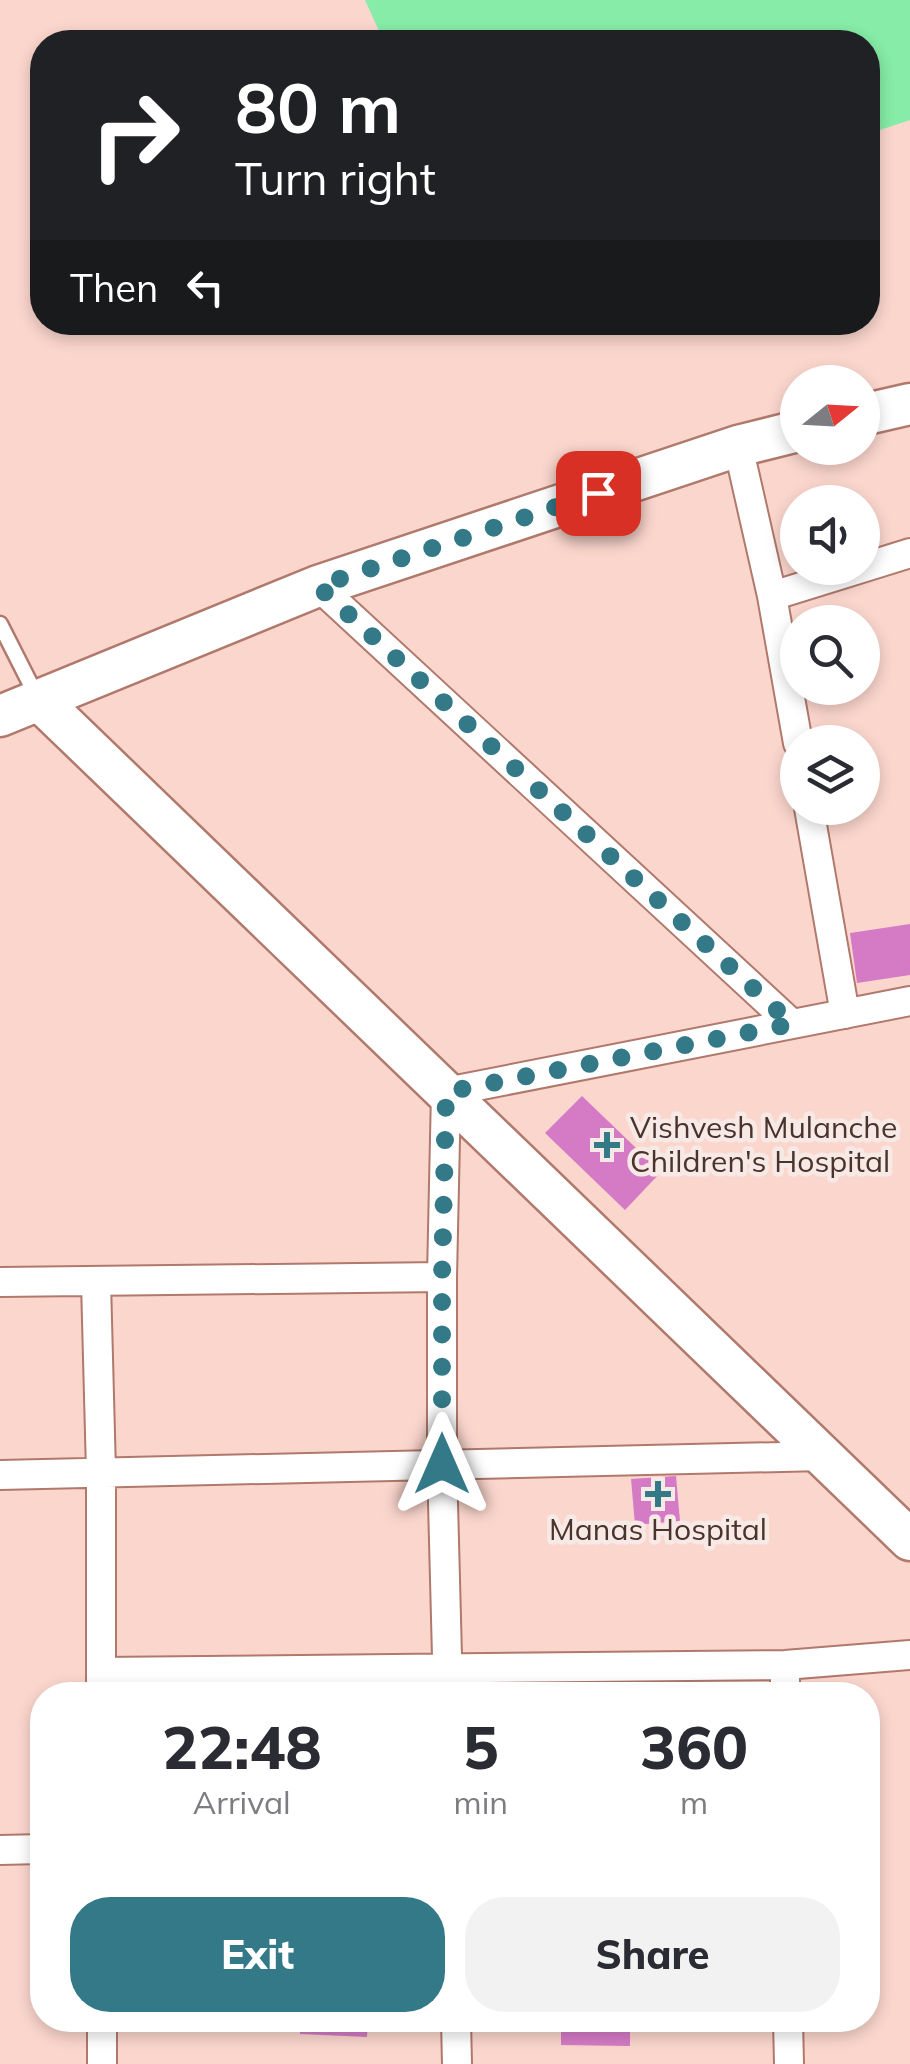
<!DOCTYPE html>
<style>
:root{--surface:#fff;--page:#f2f2f3;--text:#2b2b33;--muted:#7c7c81;--accent:#347987}
body{margin:0;font-family:Mulish,sans-serif;background:var(--page);color:var(--text);height:100vh;display:flex;flex-direction:column;font-size:38px;white-space:nowrap}
*{box-sizing:border-box;margin:0}
p{font-size:32px;color:var(--muted)}
.icon{flex:none;width:55px;height:55px;fill:none;stroke:currentColor;stroke-width:2;stroke-linecap:round;stroke-linejoin:round}
.map{position:relative;flex:1;overflow:hidden}
.details{position:absolute;left:30px;top:1682px;width:850px;height:350px;display:flex;flex-direction:column;background:var(--surface);border-radius:40px;box-shadow:0 5px 15px #0003}
.details>*{flex:none}
.banner{position:absolute;left:30px;top:30px;width:850px;height:305px;border-radius:40px;box-shadow:0 5px 15px #0003;background:#202124;color:#fff;overflow:hidden}
.needle{width:65px;rotate:72deg}
.tools{position:absolute;left:780px;top:365px;display:grid;gap:20px}
.tools a{display:grid;place-items:center;width:100px;height:100px;border-radius:50%;background:var(--surface);box-shadow:0 5px 15px #0003;font-size:50px}
.pin{position:absolute;display:grid;place-items:center;width:85px;height:85px;color:#fff;margin:-42px;border-radius:20px;box-shadow:0 5px 15px #0006}
.me{position:absolute;width:110px;margin:-55px;rotate:0deg;stroke-linejoin:round;filter:drop-shadow(0 0 8px #0008)}
.turn{display:flex;align-items:center;gap:35px;height:210px;padding:0 40px;font-size:45px}
.turn .icon{width:130px;height:130px;stroke-width:2.5}
.turn b{display:block;font-size:70px;line-height:85px}
.then{display:flex;align-items:center;height:95px;padding:0 40px;background:#0003;gap:20px;font-size:38px}
.eta{display:flex;justify-content:space-evenly;align-items:center;height:170px;text-align:center}
.eta b{font-size:60px;font-weight:800;line-height:70px}
.cta{display:flex;gap:20px;margin-top:auto;padding:20px 40px}
.cta a{flex:1;height:115px;border-radius:40px;background:var(--accent);color:#fff;font-size:40px;font-weight:800;line-height:115px;text-align:center}
.cta a+a{background:var(--page);color:var(--text)}
.map>svg:first-child{display:block}
</style>
<div class="map">
<svg width="910" height="2064" viewBox="0 0 910 2064">
<rect width="100%" height="100%" fill="#fbd6cd"/>
<path fill="#86eca7" d="M365 0H910V120L868 134V42H384Z"/>
<path fill="#d57bc6" d="M910 924V975L857 983 850 933Z
M582 1096 661 1172 625 1210 545 1133Z
M676 1476 680 1521 635 1525 631 1479Z
M368 1678H418L419 1695H368Z
M300 2020H368L367 2037 300 2034Z
M561 2020H630V2046L561 2045Z"/>
<g fill="none" stroke-linecap="round" stroke-linejoin="round">
<g stroke="#b0796c" stroke-width="19">
<path id="lane" d="M0 624 38 699"/>
</g>
<g stroke="#b0796c" stroke-width="32">
<path id="street" d="M738 446 772 596
M318 586 792 1024
M798 743 772 596 910 553
M809 808 845 1014
M0 1282 442 1277
M96 1282 101 1472V1695
M0 1475 823 1456
M785 1665V1695
M101 1672 785 1665 910 1655
M448 1695 442 1464V1277L446 1092 910 1001
M0 1850 42 1849
M102 2020V2064
M456 2020 457 2064
M788 2020 789 2064"/>
</g>
<g stroke="#b0796c" stroke-width="45">
<path id="secondary" d="M862 415 910 404
M39 700 910 1540
M0 716 318 586 738 446 798 431"/>
</g>
<use href="#lane" stroke="#fff" stroke-width="14"/>
<use href="#street" stroke="#fff" stroke-width="28"/>
<use href="#secondary" stroke="#fff" stroke-width="40"/>
</g>
<g fill="none" stroke-linecap="round" stroke-linejoin="round">
<path stroke="#347987" stroke-width="18" stroke-dasharray="0 32.4" d="M442 1464V1278L446 1092 792 1024 318 586 598 493"/>
</g>
<g fill="#347987" stroke="#f6e9e6" stroke-width="4">
<path d="M602 1130h10v10h10v10h-10v10h-10v-10h-10v-10h10z"/>
<path d="M653 1479h10v10h10v10h-10v10h-10v-10h-10v-10h10z"/>
</g>
<g text-anchor="middle" stroke-width="9" stroke-linejoin="round" paint-order="stroke">
<g font-size="30" fill="#4b332d" stroke="#f6e9e6" text-anchor="start">
<text x="630" y="1138">Vishvesh Mulanche<tspan x="630" dy="34">Children's Hospital</tspan></text>
<text x="658" y="1540" text-anchor="middle">Manas Hospital</text>
</g>
</g>
</svg>
<div class="tools">
<a><svg class="needle" viewBox="-14 -14 28 28"><path d="M0-13l5 13h-10z" fill="#e53935"/><path d="M0 13l5-13h-10z" fill="#7c7c81"/></svg></a>
<a><svg class="icon" aria-label="sound" viewBox="0 0 24 24"><path d="M4 9h4l5-4v14l-5-4H4zM17 9q2 3 0 6"/></svg></a>
<a><svg class="icon" aria-label="search" viewBox="0 0 24 24"><circle cx="10" cy="10" r="6"/><path d="M15 15l6 6"/></svg></a>
<a><svg class="icon" aria-label="layers" viewBox="0 0 24 24"><path d="M12 4l9 5-9 5-9-5zM3 14l9 5 9-5"/></svg></a>
</div>
<div class="pin" style="left:598px;top:493px;background:#d93025"><svg class="icon" aria-label="arrive" viewBox="0 0 24 24"><path d="M6 21V4h12l-3 4 3 4H6"/></svg></div>
<svg class="me" style="left:442px;top:1464px" viewBox="-20 -20 40 40"><path d="M0-17L14 15 0 8-14 15z" fill="#347987" stroke="#fff" stroke-width="4"/></svg>
<div class="banner">
<div class="turn"><svg class="icon" aria-label="right" viewBox="0 0 24 24"><path d="M7 20v-9h11M14 6l5 5-5 5"/></svg><div><b>80 m</b>Turn right</div></div>
<div class="then">Then<svg class="icon" aria-label="left" viewBox="0 0 24 24"><path d="M17 20v-9H6M10 6l-5 5 5 5"/></svg></div>
</div>
<section class="details">
<div class="eta">
<div><b>22:48</b><p>Arrival</p></div>
<div><b>5</b><p>min</p></div>
<div><b>360</b><p>m</p></div>
</div>
<div class="cta"><a>Exit</a><a>Share</a></div>
</section>
</div>
